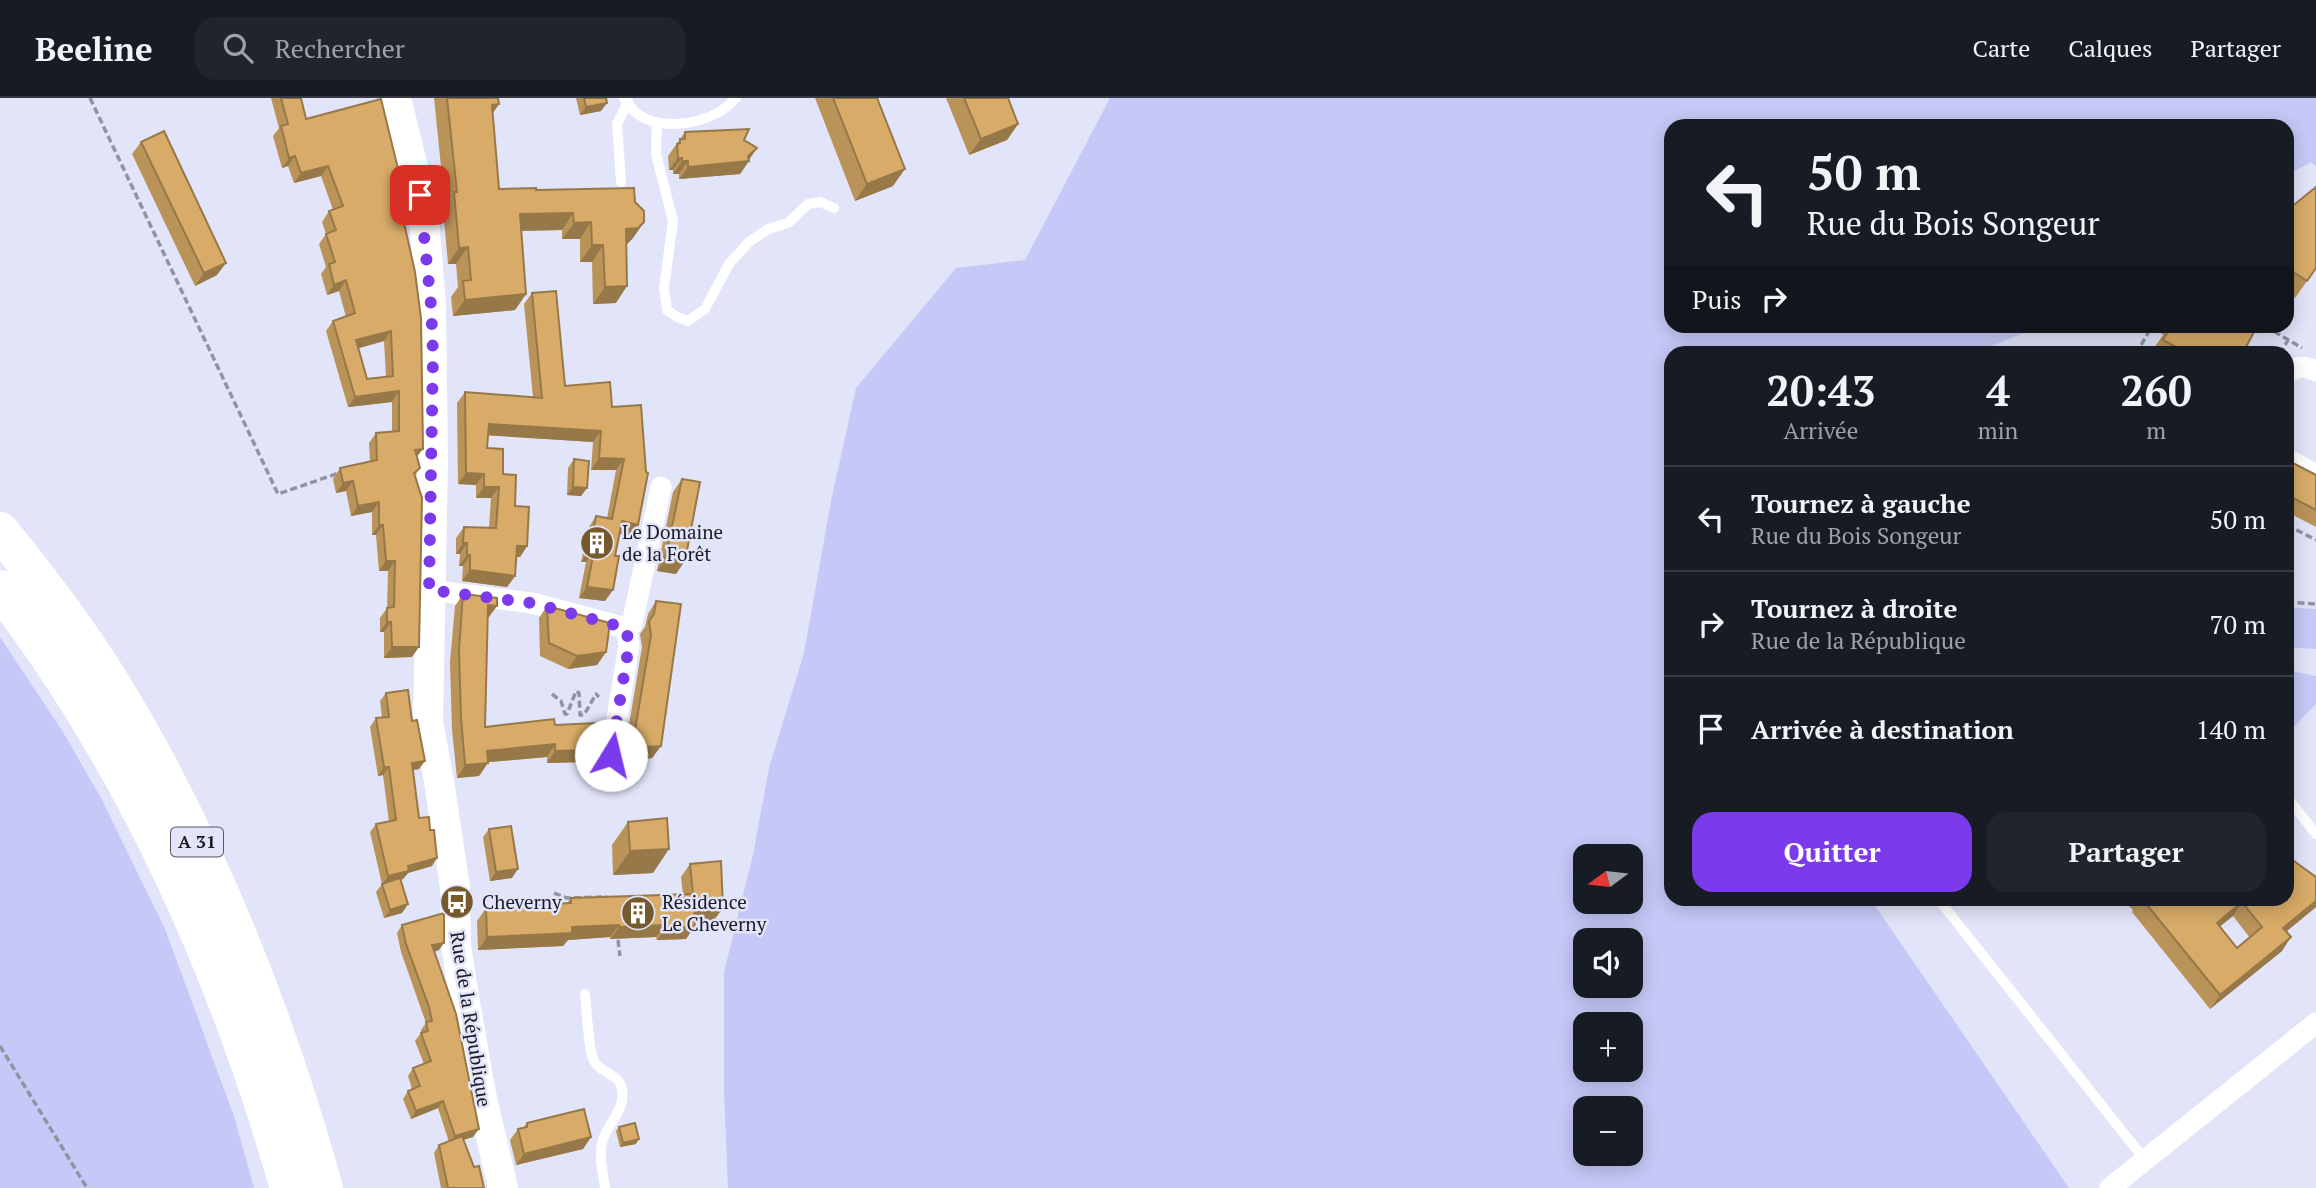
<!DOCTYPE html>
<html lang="fr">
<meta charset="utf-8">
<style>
:root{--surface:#171b24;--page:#20242c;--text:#f1f3f6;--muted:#9ea1a6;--line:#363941;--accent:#7c3aed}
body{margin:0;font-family:"PT Serif",serif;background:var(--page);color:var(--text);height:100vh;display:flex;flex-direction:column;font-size:26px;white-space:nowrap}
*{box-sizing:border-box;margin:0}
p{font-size:23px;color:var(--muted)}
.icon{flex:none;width:38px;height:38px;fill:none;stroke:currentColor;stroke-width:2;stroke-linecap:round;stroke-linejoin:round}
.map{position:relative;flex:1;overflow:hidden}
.panel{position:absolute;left:1664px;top:248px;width:630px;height:560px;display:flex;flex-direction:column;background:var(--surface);border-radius:21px;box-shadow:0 4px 18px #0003}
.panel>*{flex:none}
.banner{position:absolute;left:1664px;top:21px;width:630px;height:214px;border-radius:21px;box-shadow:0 4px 18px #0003;background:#171b24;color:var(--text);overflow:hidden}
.needle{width:46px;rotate:255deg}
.fabs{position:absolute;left:1573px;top:746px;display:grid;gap:14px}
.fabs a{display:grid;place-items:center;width:70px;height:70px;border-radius:14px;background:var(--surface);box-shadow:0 4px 18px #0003;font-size:35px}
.pin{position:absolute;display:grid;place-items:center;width:60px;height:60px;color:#fff;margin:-30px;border-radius:14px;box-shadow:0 4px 10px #0006}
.me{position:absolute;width:77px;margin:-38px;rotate:9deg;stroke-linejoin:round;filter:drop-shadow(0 0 5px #0008)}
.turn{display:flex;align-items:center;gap:24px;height:147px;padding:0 28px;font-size:32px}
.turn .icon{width:91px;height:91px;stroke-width:2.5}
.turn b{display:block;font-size:49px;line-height:60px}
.then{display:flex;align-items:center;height:66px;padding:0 28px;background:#0003;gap:14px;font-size:26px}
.eta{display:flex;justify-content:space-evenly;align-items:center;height:119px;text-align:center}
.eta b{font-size:42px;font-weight:600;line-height:49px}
.button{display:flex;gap:14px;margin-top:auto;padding:14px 28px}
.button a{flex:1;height:80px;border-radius:21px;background:var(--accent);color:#fff;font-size:28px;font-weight:600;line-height:80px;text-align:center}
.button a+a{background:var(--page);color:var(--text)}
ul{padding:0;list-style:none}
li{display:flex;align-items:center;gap:21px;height:105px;padding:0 28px;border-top:2px solid var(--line)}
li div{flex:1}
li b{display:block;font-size:26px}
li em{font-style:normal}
header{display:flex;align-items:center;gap:42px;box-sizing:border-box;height:98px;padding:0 35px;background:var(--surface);border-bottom:2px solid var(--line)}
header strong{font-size:33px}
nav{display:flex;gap:38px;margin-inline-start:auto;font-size:24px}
.search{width:490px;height:63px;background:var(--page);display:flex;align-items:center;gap:18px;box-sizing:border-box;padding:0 24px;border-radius:21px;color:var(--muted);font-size:26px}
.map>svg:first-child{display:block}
</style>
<header>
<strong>Beeline</strong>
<div class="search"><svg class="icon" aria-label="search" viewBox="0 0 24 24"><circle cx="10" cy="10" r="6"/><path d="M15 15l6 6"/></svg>Rechercher</div>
<nav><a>Carte</a><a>Calques</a><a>Partager</a></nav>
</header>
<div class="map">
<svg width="2316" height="1090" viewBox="0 0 2316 1090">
<rect width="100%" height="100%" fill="#e2e4f9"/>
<path fill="#c6c9f7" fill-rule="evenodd" d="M1110 0H2316V68L2311 64 2287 77V28H1671V228H2041L1974 255 1671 256V802H1871L2069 1090H728L724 995V874L753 757 769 670 804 555 831 403 856 290 956 170 1025 162ZM1586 758H1631V803H1586ZM1586 842H1631V887H1586ZM1586 926H1631V971H1586ZM1586 1010H1631V1055H1586Z
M2287 509 2316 511V551L2287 549Z
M0 539 63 634 101 700 165 831 234 1018 254 1090H0Z
M2287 572 2316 578V606L2287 636Z"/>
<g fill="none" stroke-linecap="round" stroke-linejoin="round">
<path stroke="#9193a2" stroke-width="3.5" stroke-dasharray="7 3.5" stroke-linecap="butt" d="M90 0 278 396 339 375
M2151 228 2168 237
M2265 228 2302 250
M2136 256 2152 228
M2280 256 2288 242
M2287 427 2316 442
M2287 504 2316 506
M552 596 561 603 565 616H567L576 593 579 595 580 617H584L596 596 599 599
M554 795 567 800 606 799 609 801
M618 842 620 858
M0 948 87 1090"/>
<path stroke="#fff" stroke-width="10" d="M624 0C627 4 631 10 634 13 656 33 696 27 719 14 725 11 731 5 736 0
M657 24 656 56 673 123 664 190 667 212 677 219 688 223 705 211 729 166 749 144 768 131 788 125 808 106 820 104 834 110
M621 84 617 26 628 4
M2287 699 2316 736
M1939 802 2145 1062
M585 896C587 913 588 946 593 961 599 976 619 974 622 991 626 1010 609 1025 603 1041 598 1057 603 1074 605 1090"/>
<path stroke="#fff" stroke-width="21" d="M2287 276C2297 267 2305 268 2316 273
M2287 361 2316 377
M429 492 532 505 626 530
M626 530 632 526 661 389
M611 657 629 547 626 530
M2110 1090 2316 925"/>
<path stroke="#fff" stroke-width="30" d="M396 0 423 110 431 207 433 362 428 624 439 683 455 789 456 848 462 887 481 996 503 1090"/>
<path stroke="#fff" stroke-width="38" d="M0 433C40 482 79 533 112 587 207 742 275 915 324 1090
M0 491C136 668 228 876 289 1090"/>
</g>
<path fill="#ba9359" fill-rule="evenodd" d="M271 0H301L306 21 397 94 417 359 420 370 415 377 412 559 384 560V534H380V520L387 510 388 473H379L376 437H372V414L351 418 346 393 336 395 333 381 340 370 370 364 369 345 376 335 392 334V304L348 309 326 233 333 223 346 219 339 193 327 197 321 176 326 169 319 146 326 136 322 124 329 113 333 112 321 78 294 85 288 68 282 70 273 38 279 30ZM384 243 386 279 367 281 358 250Z
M434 0H498L499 6 492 16 499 91 536 92 635 104 644 124 633 140 626 147 616 205 593 206 592 164H580V141H562V132L521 133 526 196 515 212 453 218 451 199 458 189 456 166H448L443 111 445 108Z
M576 0H606L601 13 580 17Z
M815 0H877L893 88 855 103Z
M946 0H1008L1018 26 1007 42 969 57Z
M685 34 744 42 757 50 740 76 679 81V76H673V72H669L668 58Z
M141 44 217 177 195 188 132 56Z
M2290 110 2316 170 2295 200 2287 194V114Z
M532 195 565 288 612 309 638 427 630 438 620 436 605 503 579 500 586 464H581L589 429 596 418 607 420 616 372H591L593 344 488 337 487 350 503 376 515 408 527 448 520 459H516L515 478 507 489 462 483 463 468H459L460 456H456V440L464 429 489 430 491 400H476V387L458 386 457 305 465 294 533 299 524 206Z
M2169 228H2250L2256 230 2242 256H2150Z
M574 361 587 390 581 398 567 397 568 370Z
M2287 362 2316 377V429L2287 414Z
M682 381 676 476 657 473 673 394Z
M463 496 497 508 488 520 485 629 555 627 593 649 584 664 547 665V659L488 664 479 678 457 680 452 632 450 564 455 508Z
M656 503 661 648 652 660 623 663 642 549 640 536 645 529 648 516Z
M547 508 606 554 597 567 568 571 540 558 539 520Z
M386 595 419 671 413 672 419 720 432 768 408 775 403 781 400 782 408 806 402 815 384 820 376 794 382 786 370 734 376 726 389 724 383 677 378 678 370 629 376 620H382L380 603Z
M628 724 653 775 613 777 612 747Z
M489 731 512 780 490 783 483 739Z
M690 766 723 810 714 822 695 823 686 841 657 842 656 839 610 841V839L568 842 563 848 478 852 477 823 486 810 567 805 571 800 683 797 681 779Z
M2123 802H2287L2316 809 2286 834 2282 853 2210 911 2132 814 2133 812ZM2233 818 2250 840 2237 850 2219 828Z
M402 827 439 852 434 854 473 1039 463 1042 474 1069 484 1090H441L434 1055 439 1047 449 1044 438 1010 411 1021 403 1001 408 993 412 991 408 978 413 970 424 966 415 943 421 935V932L426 925 401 854 397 835Z
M527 1025 591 1039 583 1051 516 1067 510 1042 518 1031 523 1030Z
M619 1029 636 1046 620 1049 616 1033Z"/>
<path fill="#977849" d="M607 5 601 13 580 17 586 9Z
M499 6 487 23 492 7Z
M1018 26 1007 42 969 57 981 41Z
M757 50 747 64 749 63 740 76 679 81 688 69 748 58Z
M295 58 288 68 282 70 289 60Z
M678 60H682L673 72H669Z
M682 63H688L679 76H673Z
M328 68 321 78 294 85 301 75Z
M905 71 893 88 855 103 867 86Z
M573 115 562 132 508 133 520 116Z
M591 124 580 141H562L574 125Z
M644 124 633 140 626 147V131Z
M592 147H603L592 164H580Z
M468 149 456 166H448L459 150Z
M226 165 217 177 195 188 204 175Z
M346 182 339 193 327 197 334 187Z
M627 188 616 205 593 206 605 189Z
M526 196 515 212 453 218 465 202Z
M391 233 384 243 349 253 356 242Z
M399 293 392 304 348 309 355 299Z
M489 326 601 333 593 344 481 337Z
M423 351 415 361V352Z
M599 360 624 361 616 372H591Z
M466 375 484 376 476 387 458 386Z
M353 383 346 393 336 395 343 385Z
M484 389H499L491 400H476Z
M573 389 587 390 581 398 567 397Z
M379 404 372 414 351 418 358 408Z
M622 423 638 427 630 438 614 434Z
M379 427H383L376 437H372Z
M463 445H467L460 456H456Z
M517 448H527L520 459H509Z
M589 453H594L586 464H581Z
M467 457H470L463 468H459Z
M665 461 685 463 676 476 657 473Z
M386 463H395L388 473H379Z
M470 472 515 478 507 489 462 483Z
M587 489 613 492 605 503 579 500Z
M488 507 497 508 488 520Z
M387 524H391L384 534H380Z
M392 549H419L412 559 384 560Z
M606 554 597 567 568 571 577 558Z
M593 641H598L591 652H593L584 664 547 665 555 653Z
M555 646 547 659 478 665 487 653Z
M661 648 652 660 623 663 632 650Z
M425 663 419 671 406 673 412 665Z
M488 665 479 678 457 680 465 667Z
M384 669H389L383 677 378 678Z
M669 751 653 775 613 777 630 753Z
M437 760 432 768 408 775 403 781 382 787 388 778 408 768Z
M518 771 512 780 490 783 496 774Z
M2316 803V809L2273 844 2283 830Z
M2242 804 2233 818 2207 839 2217 825Z
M408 806 402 815 384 820 390 812Z
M723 810 714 822 686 824 694 811Z
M619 827 610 839 568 842 563 848 478 852 487 839 572 829Z
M665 827 656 839 610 841 619 829Z
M695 828 686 841 657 842 666 830Z
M2291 839 2282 853 2210 911 2220 897Z
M444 845 439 852 426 855 432 847Z
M443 1003 438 1010 411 1021 416 1013Z
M479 1031 473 1039 449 1046 455 1038Z
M591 1039 583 1051 516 1067 524 1056Z
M639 1041 636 1046 620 1049 623 1045Z"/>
<path fill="#d8ab68" stroke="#977849" stroke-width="2" fill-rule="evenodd" d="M281 0H301L306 21 381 1 402 87 396 89 415 174 421 220 423 351 415 352 420 370 414 375 422 400 419 549H392L391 524H387V510L394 509 395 463H386L383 427H379V404L358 408 353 383 343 385 340 370 377 362 376 335 399 333V293L355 299 333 223 355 215 346 182 334 187 329 166 335 164 326 136 336 132 329 113 343 108 328 68 301 75 295 58 289 60 281 28 288 26ZM391 233 393 278 367 281 356 242Z
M447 0H498L499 6 492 7 499 91 536 90V92L634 90 635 104 644 113V124L638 130 626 131 627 188 605 189 603 147H592L591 124 574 125 573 115 520 116 526 196 465 202 463 183 471 182 468 149 459 150 454 94H457Z
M584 0H606L607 5 586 9Z
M833 0H877L905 71 867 86Z
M964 0H1008L1018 26 981 41Z
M749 31 744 42 757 50 748 58 749 63 688 69V63H682V60H678L677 46 680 45V41H685V34Z
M164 33 226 165 204 175 141 44Z
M2316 89V170L2307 183 2293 174 2287 160V120L2290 110Z
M556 193 565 288 610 284 612 309 641 307 646 374 648 375 638 427 622 423 615 458H619L613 492 587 489 594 453H589L596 418 612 421 624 361 599 360 601 333 489 326 487 350 503 351V376L516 377 515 408 529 409 527 448H517L515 478 470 472V457H467V445H463L464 429 496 430 499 389H484V376L466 375 465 294 542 300 532 195Z
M2171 228H2250L2256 230 2244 253 2237 250 2234 256H2189L2163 242Z
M574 361 589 363 587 390 573 389Z
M2287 362 2316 377V412L2287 397Z
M682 381 700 384 685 463 665 461Z
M463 496 497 500V508L488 507 485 629 554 621 555 627 597 625 598 641H593V652L555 653V646L487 653 488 665 465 667 461 620 459 552Z
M656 503 681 506 661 648 632 650 651 537 649 523 654 516Z
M547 508 610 525 606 554 577 558 549 545Z
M408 592 412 623 417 622 425 663 412 665 419 720 429 719 430 732H434L437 760 408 768 409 773 388 778 376 726 396 722 389 669H384L376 620 389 619 386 595Z
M667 720 669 751 630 753 628 724Z
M511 728 518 771 496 774 489 731Z
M2287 758 2316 779V803L2283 830 2291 839 2220 897 2143 802H2287ZM2242 804 2262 829 2237 850 2217 825Z
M721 763 723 810 694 811 695 828 666 830 665 827 619 829V827L572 829V835L487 839 486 810 571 805V800L693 796 690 766Z
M400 780 408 806 390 812 382 786Z
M444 815V845L432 847 456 916 479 1031 455 1038 443 1003 416 1013 408 993 420 988 413 970 431 963 421 935 428 933 426 924 432 923 429 909 406 846 402 827Z
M584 1011 591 1039 524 1056 518 1031 527 1029V1025Z
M635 1025 639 1041 623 1045 619 1029Z
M462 1038 474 1069 479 1068 484 1090H448L439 1047Z"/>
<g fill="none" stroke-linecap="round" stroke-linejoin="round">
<path stroke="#7c3aed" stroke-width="12" stroke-dasharray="0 21.6" d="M420 97 431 207 433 257 429 492 532 505 626 530 629 547 611 657"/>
</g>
<defs>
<g id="building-disc" transform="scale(1.75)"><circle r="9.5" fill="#76592c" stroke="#e2e4f9"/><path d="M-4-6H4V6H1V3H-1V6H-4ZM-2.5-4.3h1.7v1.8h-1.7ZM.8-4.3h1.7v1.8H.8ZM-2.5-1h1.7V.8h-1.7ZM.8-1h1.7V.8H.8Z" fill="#fff"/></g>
<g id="bus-disc" transform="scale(1.75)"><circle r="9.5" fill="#76592c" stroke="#e2e4f9"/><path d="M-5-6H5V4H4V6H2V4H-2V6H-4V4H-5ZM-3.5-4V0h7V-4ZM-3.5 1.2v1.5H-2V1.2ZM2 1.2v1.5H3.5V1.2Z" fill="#fff"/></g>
</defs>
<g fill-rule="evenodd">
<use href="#building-disc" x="597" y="445"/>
<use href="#bus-disc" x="457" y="804"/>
<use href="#building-disc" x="638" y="815"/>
</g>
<g text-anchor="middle" stroke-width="5" stroke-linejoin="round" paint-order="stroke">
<rect fill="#e2e4f9" stroke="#565762" stroke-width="2" x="171" y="729.5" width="52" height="29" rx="5"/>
<g font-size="18" font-weight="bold" fill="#1a1b22">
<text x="197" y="750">A 31</text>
</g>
<g font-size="19" fill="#1a1b22" stroke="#e2e4f9" text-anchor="start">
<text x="622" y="441">Le Domaine<tspan x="622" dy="22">de la Forêt</tspan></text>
<text x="482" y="811">Cheverny</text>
<text x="662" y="811">Résidence<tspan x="662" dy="22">Le Cheverny</tspan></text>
</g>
<g font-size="19" fill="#1a1b22" stroke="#e2e4f9">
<text transform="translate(471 921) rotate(81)" y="7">Rue de la République</text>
</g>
</g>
</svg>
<div class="fabs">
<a><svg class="needle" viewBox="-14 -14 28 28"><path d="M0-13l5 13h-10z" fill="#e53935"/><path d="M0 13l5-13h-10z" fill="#9ea1a6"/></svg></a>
<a><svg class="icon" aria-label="sound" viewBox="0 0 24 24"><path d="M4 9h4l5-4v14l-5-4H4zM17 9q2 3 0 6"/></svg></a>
<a>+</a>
<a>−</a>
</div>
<div class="pin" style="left:420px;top:97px;background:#d93025"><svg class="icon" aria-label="arrive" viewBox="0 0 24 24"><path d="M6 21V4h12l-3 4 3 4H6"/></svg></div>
<svg class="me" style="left:611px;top:657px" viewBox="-20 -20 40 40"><circle r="19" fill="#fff"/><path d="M0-13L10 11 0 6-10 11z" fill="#7c3aed"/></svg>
<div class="banner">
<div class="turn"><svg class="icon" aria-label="left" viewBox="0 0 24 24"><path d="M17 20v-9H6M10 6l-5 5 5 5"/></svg><div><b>50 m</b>Rue du Bois Songeur</div></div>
<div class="then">Puis<svg class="icon" aria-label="right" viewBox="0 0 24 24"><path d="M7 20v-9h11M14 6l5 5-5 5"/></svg></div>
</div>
<section class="panel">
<div class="eta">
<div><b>20:43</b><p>Arrivée</p></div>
<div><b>4</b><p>min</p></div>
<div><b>260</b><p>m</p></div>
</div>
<ul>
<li><svg class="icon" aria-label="left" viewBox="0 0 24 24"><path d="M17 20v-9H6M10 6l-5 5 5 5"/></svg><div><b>Tournez à gauche</b><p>Rue du Bois Songeur</p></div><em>50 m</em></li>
<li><svg class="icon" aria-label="right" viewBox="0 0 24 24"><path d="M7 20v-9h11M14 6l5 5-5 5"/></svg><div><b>Tournez à droite</b><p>Rue de la République</p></div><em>70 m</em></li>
<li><svg class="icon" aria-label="arrive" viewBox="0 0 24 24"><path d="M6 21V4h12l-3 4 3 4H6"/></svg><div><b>Arrivée à destination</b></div><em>140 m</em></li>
</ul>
<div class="button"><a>Quitter</a><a>Partager</a></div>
</section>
</div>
